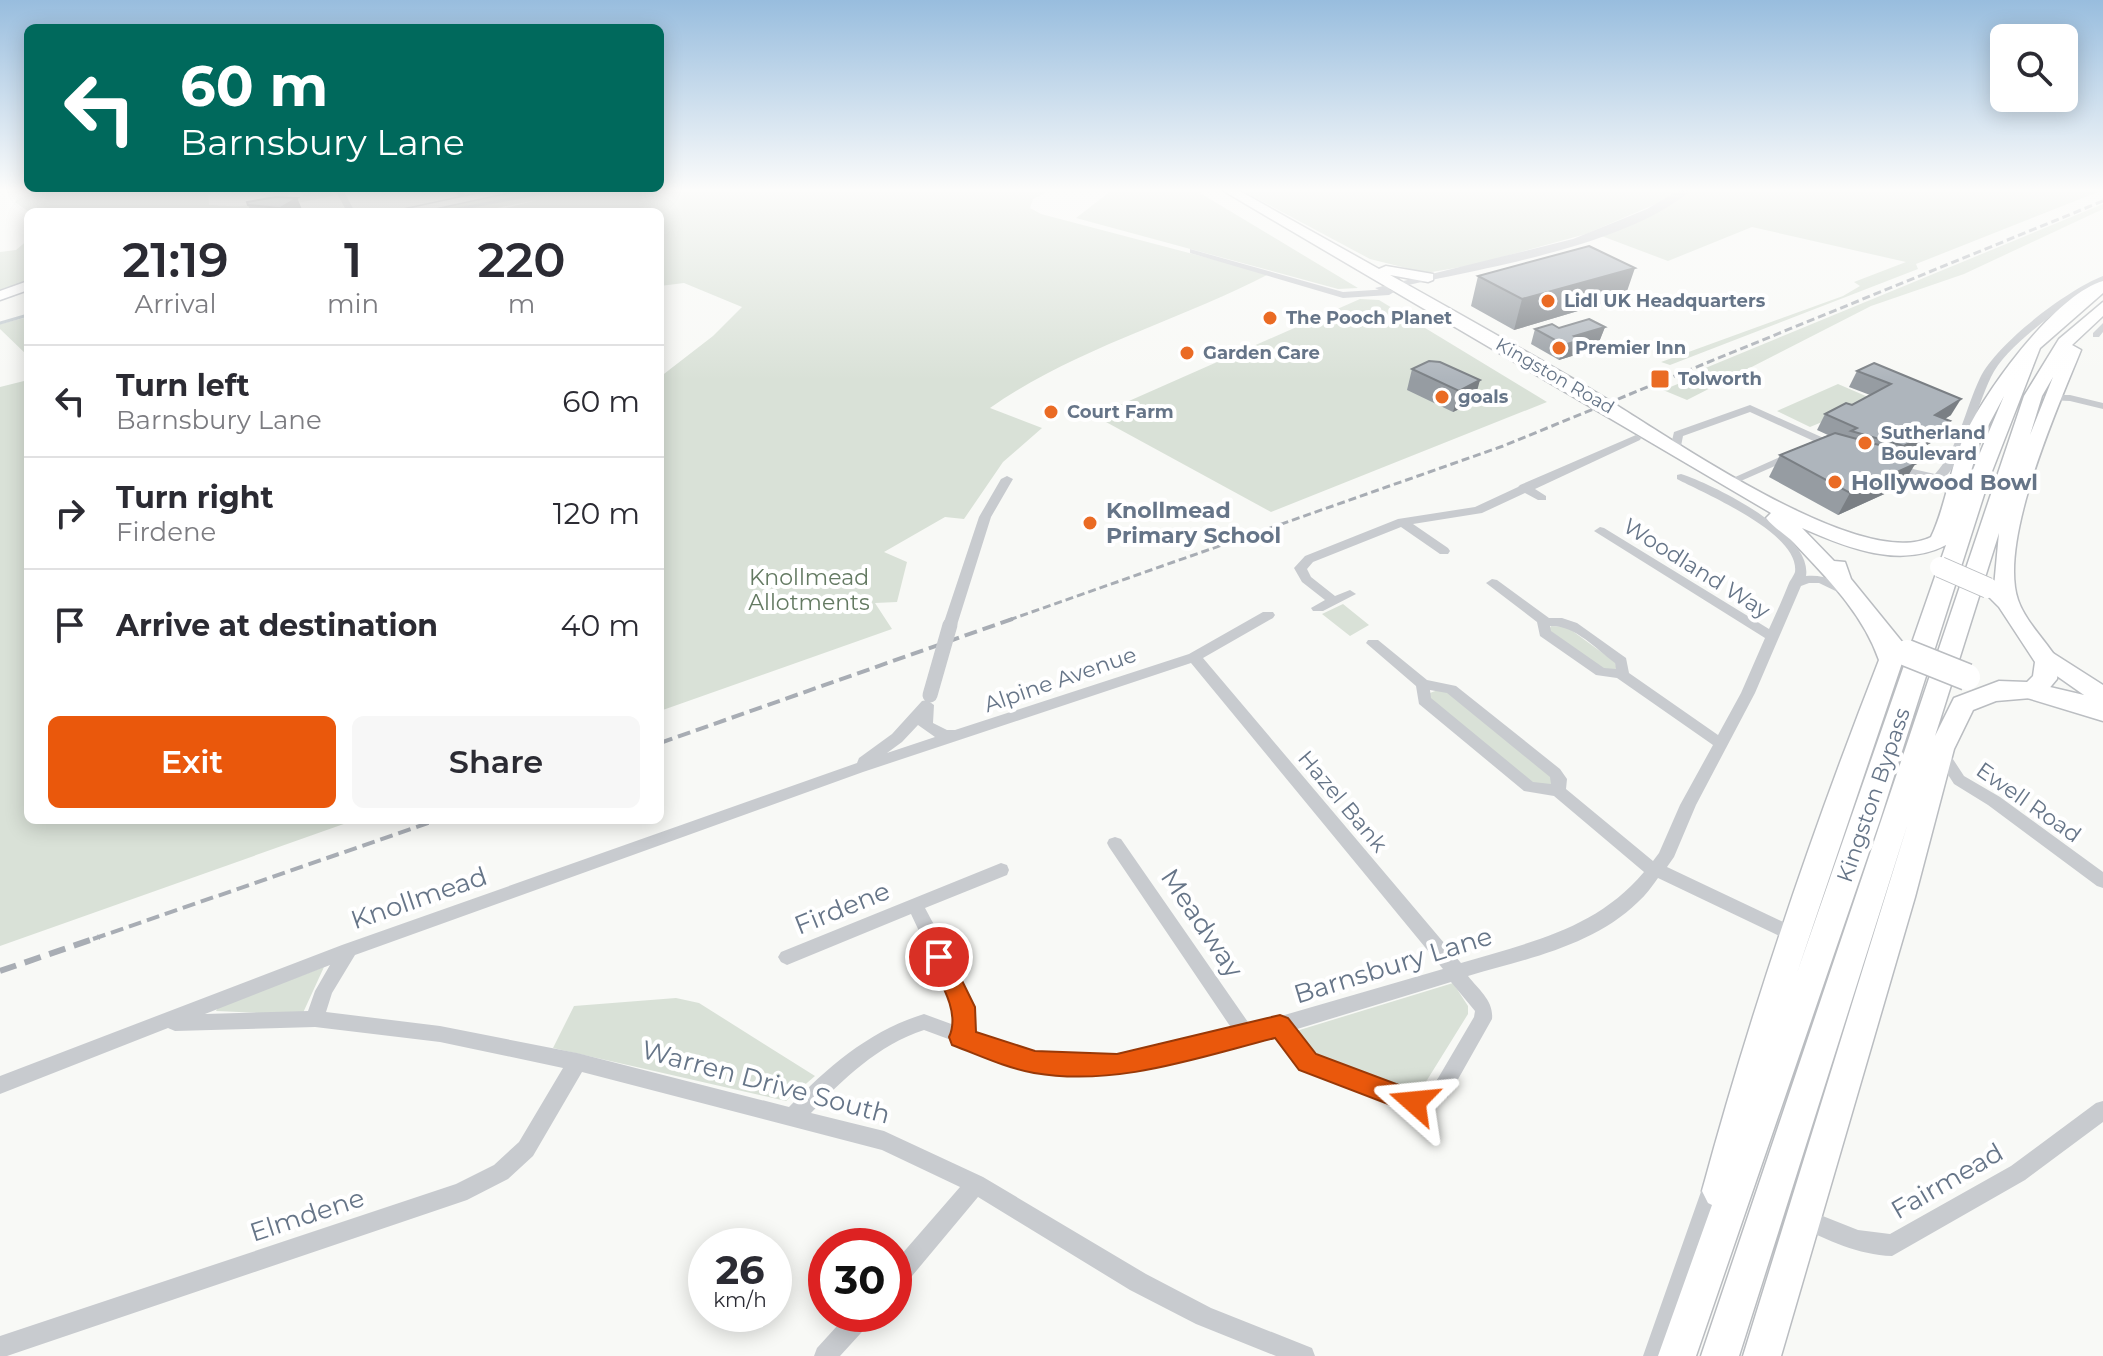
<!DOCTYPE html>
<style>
:root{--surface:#fff;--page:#f7f7f7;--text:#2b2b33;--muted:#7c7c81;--line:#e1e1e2;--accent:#ea580c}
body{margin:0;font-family:Montserrat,sans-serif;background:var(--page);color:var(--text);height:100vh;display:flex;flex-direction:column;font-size:30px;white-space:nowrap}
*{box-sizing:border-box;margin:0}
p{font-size:26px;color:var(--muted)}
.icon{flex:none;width:44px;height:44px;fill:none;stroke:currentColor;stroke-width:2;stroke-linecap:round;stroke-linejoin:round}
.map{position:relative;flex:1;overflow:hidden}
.side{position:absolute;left:24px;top:208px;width:640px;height:616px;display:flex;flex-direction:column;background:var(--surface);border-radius:12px;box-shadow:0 4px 20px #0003}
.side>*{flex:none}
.banner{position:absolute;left:24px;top:24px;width:640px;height:168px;border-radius:12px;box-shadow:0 4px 20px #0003;background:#00695c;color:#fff;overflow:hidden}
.fabs{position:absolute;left:1990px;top:24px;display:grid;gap:16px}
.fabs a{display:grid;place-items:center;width:88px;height:88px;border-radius:12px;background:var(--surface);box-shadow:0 4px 20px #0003;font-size:40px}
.speed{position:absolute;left:688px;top:1228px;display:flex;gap:16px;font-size:40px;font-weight:700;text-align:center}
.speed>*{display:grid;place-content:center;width:104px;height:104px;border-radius:50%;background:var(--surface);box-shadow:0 4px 20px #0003;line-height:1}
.speed small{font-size:20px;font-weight:400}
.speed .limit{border:12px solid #d22;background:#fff;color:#111}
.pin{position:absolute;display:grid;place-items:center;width:68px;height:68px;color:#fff;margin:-34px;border:4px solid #fff;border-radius:50%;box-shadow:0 2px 8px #0007}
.me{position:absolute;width:88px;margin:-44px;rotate:288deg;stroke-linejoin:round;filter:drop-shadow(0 0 6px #0008)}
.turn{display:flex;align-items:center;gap:28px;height:168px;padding:0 24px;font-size:36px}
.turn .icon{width:104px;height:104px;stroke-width:2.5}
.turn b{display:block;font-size:56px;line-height:68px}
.eta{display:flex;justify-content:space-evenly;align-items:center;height:136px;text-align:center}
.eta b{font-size:48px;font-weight:600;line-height:56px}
.primary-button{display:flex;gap:16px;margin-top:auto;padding:16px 24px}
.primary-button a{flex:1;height:92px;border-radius:12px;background:var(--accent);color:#fff;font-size:32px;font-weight:600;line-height:92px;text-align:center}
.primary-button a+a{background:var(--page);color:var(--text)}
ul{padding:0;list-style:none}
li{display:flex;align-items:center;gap:24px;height:112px;padding:0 24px;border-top:2px solid var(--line)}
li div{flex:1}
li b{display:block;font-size:30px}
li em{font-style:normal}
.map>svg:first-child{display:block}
</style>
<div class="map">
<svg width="2103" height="1356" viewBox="0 0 2103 1356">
<rect width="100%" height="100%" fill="#f8f9f6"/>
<path fill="#d9e1d7" d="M32 190H222L208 194 209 205C221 205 235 208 248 205 265 200 270 190 289 190L288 198 330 191 333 196 252 212H29L15 202 17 197Z
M523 190H1051L1033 199 1030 208 1041 214 1269 274C1178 321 1074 349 990 408L1042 428 1003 462 964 519 945 517 884 552 907 562 897 602 875 603 892 629 660 711V377L713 336 742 307 684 283 660 286V212H490L537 200 476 212H412Z
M1112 190H1195L1358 288 1338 289 1076 218Z
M1241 190H1679L1665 200 1586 234 1473 265 1426 273 1370 259Z
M1691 190H2103L1916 264 1918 269 1670 365 1661 362 1843 296 1860 286 1854 282 1906 262 1752 227 1668 261 1599 235Z
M2103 204V209L1964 274 1871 306 1687 400 1663 390 1690 379 1686 376Z
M28 240V282L0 293V252L16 250Z
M1360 299 1379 300 1547 402 1271 512 1095 416Z
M28 317V356L0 329V324Z
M28 380V820H355L0 946V387Z
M1838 384 1875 400 1810 427 1777 411Z
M1343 604 1369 625 1350 636 1322 614Z
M1551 626 1567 627 1615 662 1617 671 1601 669 1549 630Z
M1438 690 1450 693 1551 775 1554 783 1549 787 1530 782 1432 703 1427 694Z
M324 967 302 1015 216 1011 218 1007Z
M1453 983 1468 1006V1014L1424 1085 1408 1088 1307 1053 1293 1032Z
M676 998 699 1003 815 1076 786 1101 553 1048 574 1006Z"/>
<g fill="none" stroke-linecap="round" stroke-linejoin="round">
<path stroke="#c1cacf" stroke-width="3" d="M441 212 559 190
M0 323 28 315"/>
<g stroke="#babec4" stroke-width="3">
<path id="secondary" d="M495 190H519L418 212H393Z
M28 281V290L0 300V291Z"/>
</g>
<g stroke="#bbbec2" stroke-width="3">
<path id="primary" d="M2045 648 2103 685V721L2024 697 2021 691 2024 685 2033 683 2084 695 2037 662 2033 656 2037 650Z"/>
</g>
<g stroke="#babdc1" stroke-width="3">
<path id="trunk" d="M1222 190H1238L1379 269 1386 266 1433 274V280L1428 282 1390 275C1458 313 1526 351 1592 390 1660 430 1859 573 1931 537 1945 508 1949 474 1961 444 1979 398 2054 295 2103 281V293L2040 348 1989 479 1880 820 1696 1356H1658L1712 1205 1708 1203 1702 1191C1751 1010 1811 834 1879 660 1863 614 1828 579 1794 543 1785 534 1774 528 1766 518L1771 513ZM2004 396 1969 479 1966 488 1980 441ZM1802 528C1847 548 1900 569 1946 545L1797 973 1903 660 1898 649 1903 643 1851 579 1845 562 1834 561Z
M2103 302V316L2072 345 2081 350C2058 407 1998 541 2018 600 2025 621 2047 642 2059 662L2057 679 2042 697 1996 701 1973 710 1954 749 1915 897 1781 1356H1743L1908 823 1739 1356H1701L2024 396 2059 339ZM2053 377 2030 435 2042 396ZM1999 533 1994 587 1985 593 1999 607 2035 662 2033 676 2027 682 1999 681 1954 698 1935 736Z"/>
</g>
<path fill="#c8cbcf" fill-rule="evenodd" d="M310 190H332L311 194 307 192Z
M335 190H343L355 212H347Z
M454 190H462L469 199 468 201H462Z
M1190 249 1343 292 1389 289 1394 292 1389 295 1343 298 1190 253Z
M2103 276V283C2070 301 2007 343 1991 377 1975 410 1969 450 1945 478L1960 491V495H1952L1934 480 1887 469 1885 467 1891 464 1935 474C1959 448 1965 409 1980 378 1997 343 2067 290 2103 276Z
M2103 323V332L2099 337H2093V333Z
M2052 395H2070L2103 403V409L2070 401 2048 400 2047 398Z
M1750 405 1828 440 1837 449 1835 451H1827L1820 444 1750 412 1683 436 1680 451H1672L1670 449 1674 432Z
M1636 435 1641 438 1640 440 1535 489 1546 496V500H1538L1525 493 1482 513 1413 524 1448 548 1450 551 1448 554H1440L1401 527 1313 562 1307 569 1311 577 1335 596 1350 590 1356 594 1323 611H1313L1311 608 1325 600 1302 582 1294 568 1305 556 1398 519 1475 507 1518 487 1520 485Z
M1791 452 1795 453V457L1734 484H1726L1724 482Z
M1681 474C1715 485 1813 534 1806 576 1823 574 1840 581 1852 592L1846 596 1819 583H1809L1801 586 1755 693 1696 805 1674 857 1667 867 1800 930 1803 935 1800 940 1794 942 1788 940 1658 878C1652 886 1646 895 1638 902 1593 946 1526 959 1468 976 1479 990 1494 1001 1492 1019L1448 1097 1419 1111 1406 1110 1300 1068 1276 1035 1117 1075 1035 1071 924 1030C878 1045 843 1079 811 1113L884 1131 983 1177 1146 1274 1211 1308 1312 1348 1315 1356H1276L1196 1324 1130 1290 978 1197 902 1288 894 1291V1263L960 1187 882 1150 582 1072 533 1156 508 1179 467 1200 7 1356H0V1336L456 1184 494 1165 519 1142 563 1068 440 1042 315 1027 175 1031 168 1028 0 1094V1076L342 945 857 763 859 758 892 734 922 701 927 700 934 705 933 723 947 730H955L1189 654 1263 612H1273L1275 615 1273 618 1203 658 1461 963C1530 942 1595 930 1644 872L1554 796 1524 791 1419 704 1416 686 1366 643 1368 640H1378L1427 680 1456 686 1560 769 1567 779 1566 789 1653 861 1659 853 1680 805 1713 745 1617 678 1596 675 1540 636 1537 622 1486 583 1492 579 1497 580 1549 618H1562L1577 623 1626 658 1629 673 1718 735 1741 693 1765 638 1594 531 1600 527 1604 528 1769 629C1776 614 1783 598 1789 583 1790 581 1794 575 1795 572 1800 533 1705 494 1677 479V475ZM1550 626C1575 625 1596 649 1615 663L1616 669 1604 668 1551 631ZM1191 663 1443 969 1250 1025 1121 839 1115 837 1109 839 1107 843 1109 847 1232 1029 1117 1057 1035 1053 972 1031C979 996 941 939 925 908L1007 875 1009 870 1007 865 1001 863 781 952 778 957 781 962 787 965 911 914 947 991 954 1025 924 1014C869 1031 829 1066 789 1107L577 1053 440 1026 326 1012 332 993 355 955 863 772ZM1430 690 1447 693 1550 777 1551 784 1533 782 1431 698ZM918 725 935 737 887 753 902 742ZM330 965 315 991 308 1011 205 1014ZM1451 982 1475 1011 1474 1017 1434 1085 1418 1093 1406 1092 1314 1056 1294 1030Z
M1007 476 1013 479 991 517 957 625 950 629 945 628 943 625 979 517 1001 479Z
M1942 749 1947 750 1964 776 2000 797 2103 872V888L2097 886 1988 805 1954 784 1935 754 1937 750Z
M2103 1101V1122L2025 1180 1892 1256C1858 1255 1828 1240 1798 1226L1795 1219 1798 1212 1805 1209 1858 1230 1890 1234 2011 1166 2096 1103Z
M1713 1176 1720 1179 1723 1186 1665 1356H1643L1703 1186 1706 1179Z
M848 1314H874L871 1322 840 1356H814L817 1348Z"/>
<path fill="#c8cbcf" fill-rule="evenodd" d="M1679 190H1691C1623 249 1469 270 1381 291L1375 288 1573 239 1647 209Z"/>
<use href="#secondary" fill="#fff" fill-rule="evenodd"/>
<use href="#primary" fill="#fff" fill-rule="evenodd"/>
<use href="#trunk" fill="#fff" fill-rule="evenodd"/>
<path stroke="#a8adb4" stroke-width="3" stroke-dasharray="8 4" stroke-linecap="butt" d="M1009 620 1503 446 2103 201"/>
<path stroke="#a8adb4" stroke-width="4" stroke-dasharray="13 6" stroke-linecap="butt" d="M660 743 1015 618
M93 939 437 820"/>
<path stroke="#a8adb4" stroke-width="6" stroke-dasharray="17 9" stroke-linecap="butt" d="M0 971 99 937"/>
<g stroke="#babdc1" stroke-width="22" stroke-linecap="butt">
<path id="trunk-bridge-far1" d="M1940 567 1988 588"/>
</g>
<g stroke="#babdc1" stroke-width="29" stroke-linecap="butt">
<path id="trunk-bridge" d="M1907 653 1967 677"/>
</g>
<path stroke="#c8cbcf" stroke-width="15" d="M930 695 950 625"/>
<use href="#trunk-bridge-far1" stroke="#fff" stroke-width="20"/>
<use href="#trunk-bridge" stroke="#fff" stroke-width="26"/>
</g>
<path fill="#969ca2" d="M297 198 303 212H251L248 205Z
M1478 276 1625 297 1514 330 1471 306Z
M1605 327 1599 342 1577 349 1575 355 1559 360 1531 344 1535 329Z
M1429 361 1474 402 1453 412 1407 390 1412 369Z
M1874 363 1951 415 1945 419 1940 438 1903 458 1915 464 1902 486 1838 515 1769 477 1780 455 1828 435 1817 430 1825 414 1852 405 1870 395 1849 387 1857 371Z"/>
<path fill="#7a7f84" d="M297 198 303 212H282L280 208Z
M1635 268 1625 297 1514 330 1522 299Z
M1605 327 1599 342 1577 349 1575 355 1559 360 1564 345 1574 336Z
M1480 380 1474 402 1453 412 1459 391Z
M1961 399 1951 415 1925 431 1935 415Z
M1950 421 1940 438 1895 462 1904 446Z
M1915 464 1902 486 1838 515 1850 493Z"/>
<path fill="#aeb5bc" stroke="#7a7f84" stroke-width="2" d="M276 197 297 198 280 208 248 205 247 202Z
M1589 246 1635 268 1522 299 1478 276Z
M1589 319 1605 327 1574 336 1580 340 1564 345 1535 329 1552 324 1559 328Z
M1429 361 1440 362 1480 380 1459 391 1412 369Z
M1874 363 1961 399 1935 415 1950 421 1904 446 1851 431 1857 428 1825 414 1846 403 1852 405 1891 384 1857 371Z
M1835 433 1890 448 1886 450 1915 464 1850 493 1780 455Z"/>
<linearGradient id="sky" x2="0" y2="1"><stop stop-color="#98bdde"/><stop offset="0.5" stop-color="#fcfcfb"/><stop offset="1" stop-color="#fcfcfb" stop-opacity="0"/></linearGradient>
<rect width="2103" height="380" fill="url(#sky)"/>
<path fill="#ea580c" stroke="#983908" stroke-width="2" d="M939 947 947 950 975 1007 976 1032 1035 1051 1117 1054 1280 1015 1288 1018 1316 1054 1423 1094 1427 1102 1423 1110 1414 1114 1299 1070 1275 1038C1196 1058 1116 1087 1034 1073 1006 1068 979 1055 952 1045L949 1037C961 1012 939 980 928 957L931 950Z"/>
<g fill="#ea6b24" stroke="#fff" stroke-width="3">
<circle cx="1548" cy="301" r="8"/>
<circle cx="1270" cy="318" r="8"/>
<circle cx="1559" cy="348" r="8"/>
<circle cx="1187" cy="353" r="8"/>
<rect x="1650" y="369" width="20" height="20" rx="4"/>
<circle cx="1442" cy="397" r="8"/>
<circle cx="1051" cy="412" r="8"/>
<circle cx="1865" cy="443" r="8"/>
<circle cx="1835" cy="482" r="8"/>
<circle cx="1090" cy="523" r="8"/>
</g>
<g text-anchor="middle" stroke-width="8" stroke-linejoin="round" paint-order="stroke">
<g font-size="18" font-weight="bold" fill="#667588" stroke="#fff" text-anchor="start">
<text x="1564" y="307">Lidl UK Headquarters</text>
<text x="1286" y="324">The Pooch Planet</text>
<text x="1575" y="354">Premier Inn</text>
<text x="1203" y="359">Garden Care</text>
<text x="1678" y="385">Tolworth</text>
<text x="1458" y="403">goals</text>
<text x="1067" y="418">Court Farm</text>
<text x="1881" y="439">Sutherland<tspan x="1881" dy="21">Boulevard</tspan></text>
</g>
<g font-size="18" fill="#667588" stroke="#fff">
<text transform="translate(1555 376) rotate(30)" y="6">Kingston Road</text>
</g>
<g font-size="22" font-weight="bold" fill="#667588" stroke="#fff" text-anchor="start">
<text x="1851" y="490">Hollywood Bowl</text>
<text x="1106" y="518">Knollmead<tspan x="1106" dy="25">Primary School</tspan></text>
</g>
<g font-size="22" fill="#667588" stroke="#fff">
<text transform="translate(1697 568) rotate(32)" y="8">Woodland Way</text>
<text transform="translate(1060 679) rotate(-19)" y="8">Alpine Avenue</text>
<text transform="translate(1873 795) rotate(-71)" y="8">Kingston Bypass</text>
<text transform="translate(1343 801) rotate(50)" y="8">Hazel Bank</text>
<text transform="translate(2029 802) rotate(35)" y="8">Ewell Road</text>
</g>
<g font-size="22" fill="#647a62" stroke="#fff">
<text x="809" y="585">Knollmead<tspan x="809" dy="25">Allotments</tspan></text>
</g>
<g font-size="26" fill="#667588" stroke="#fff">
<text transform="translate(419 898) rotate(-19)" y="9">Knollmead</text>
<text transform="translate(842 908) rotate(-22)" y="9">Firdene</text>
<text transform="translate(1202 923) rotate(56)" y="9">Meadway</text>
<text transform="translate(1393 965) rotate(-17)" y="9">Barnsbury Lane</text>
<text transform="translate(766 1082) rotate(15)" y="9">Warren Drive South</text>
<text transform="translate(1947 1181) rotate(-30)" y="9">Fairmead</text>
<text transform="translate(307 1215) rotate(-18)" y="9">Elmdene</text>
</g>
</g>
</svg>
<div class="fabs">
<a><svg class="icon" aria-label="search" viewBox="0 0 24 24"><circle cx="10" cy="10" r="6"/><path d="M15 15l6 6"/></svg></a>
</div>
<div class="speed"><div>26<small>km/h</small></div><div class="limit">30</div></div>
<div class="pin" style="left:939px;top:957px;background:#d93025"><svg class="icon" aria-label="arrive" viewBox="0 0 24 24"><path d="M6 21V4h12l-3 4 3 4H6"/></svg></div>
<svg class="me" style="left:1414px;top:1102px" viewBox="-20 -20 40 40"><path d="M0-17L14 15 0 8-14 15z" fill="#ea580c" stroke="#fff" stroke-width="4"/></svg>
<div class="banner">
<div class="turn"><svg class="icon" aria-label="left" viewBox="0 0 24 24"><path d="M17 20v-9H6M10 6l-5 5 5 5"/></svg><div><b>60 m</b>Barnsbury Lane</div></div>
</div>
<section class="side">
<div class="eta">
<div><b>21:19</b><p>Arrival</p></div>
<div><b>1</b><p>min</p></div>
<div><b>220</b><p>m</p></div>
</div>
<ul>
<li><svg class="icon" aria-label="left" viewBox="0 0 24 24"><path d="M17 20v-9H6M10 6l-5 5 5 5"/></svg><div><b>Turn left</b><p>Barnsbury Lane</p></div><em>60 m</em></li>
<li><svg class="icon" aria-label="right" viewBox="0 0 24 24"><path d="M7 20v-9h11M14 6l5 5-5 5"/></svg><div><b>Turn right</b><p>Firdene</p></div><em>120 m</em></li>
<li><svg class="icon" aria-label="arrive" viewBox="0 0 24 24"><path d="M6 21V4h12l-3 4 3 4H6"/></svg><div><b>Arrive at destination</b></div><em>40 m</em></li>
</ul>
<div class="primary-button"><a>Exit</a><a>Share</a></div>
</section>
</div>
